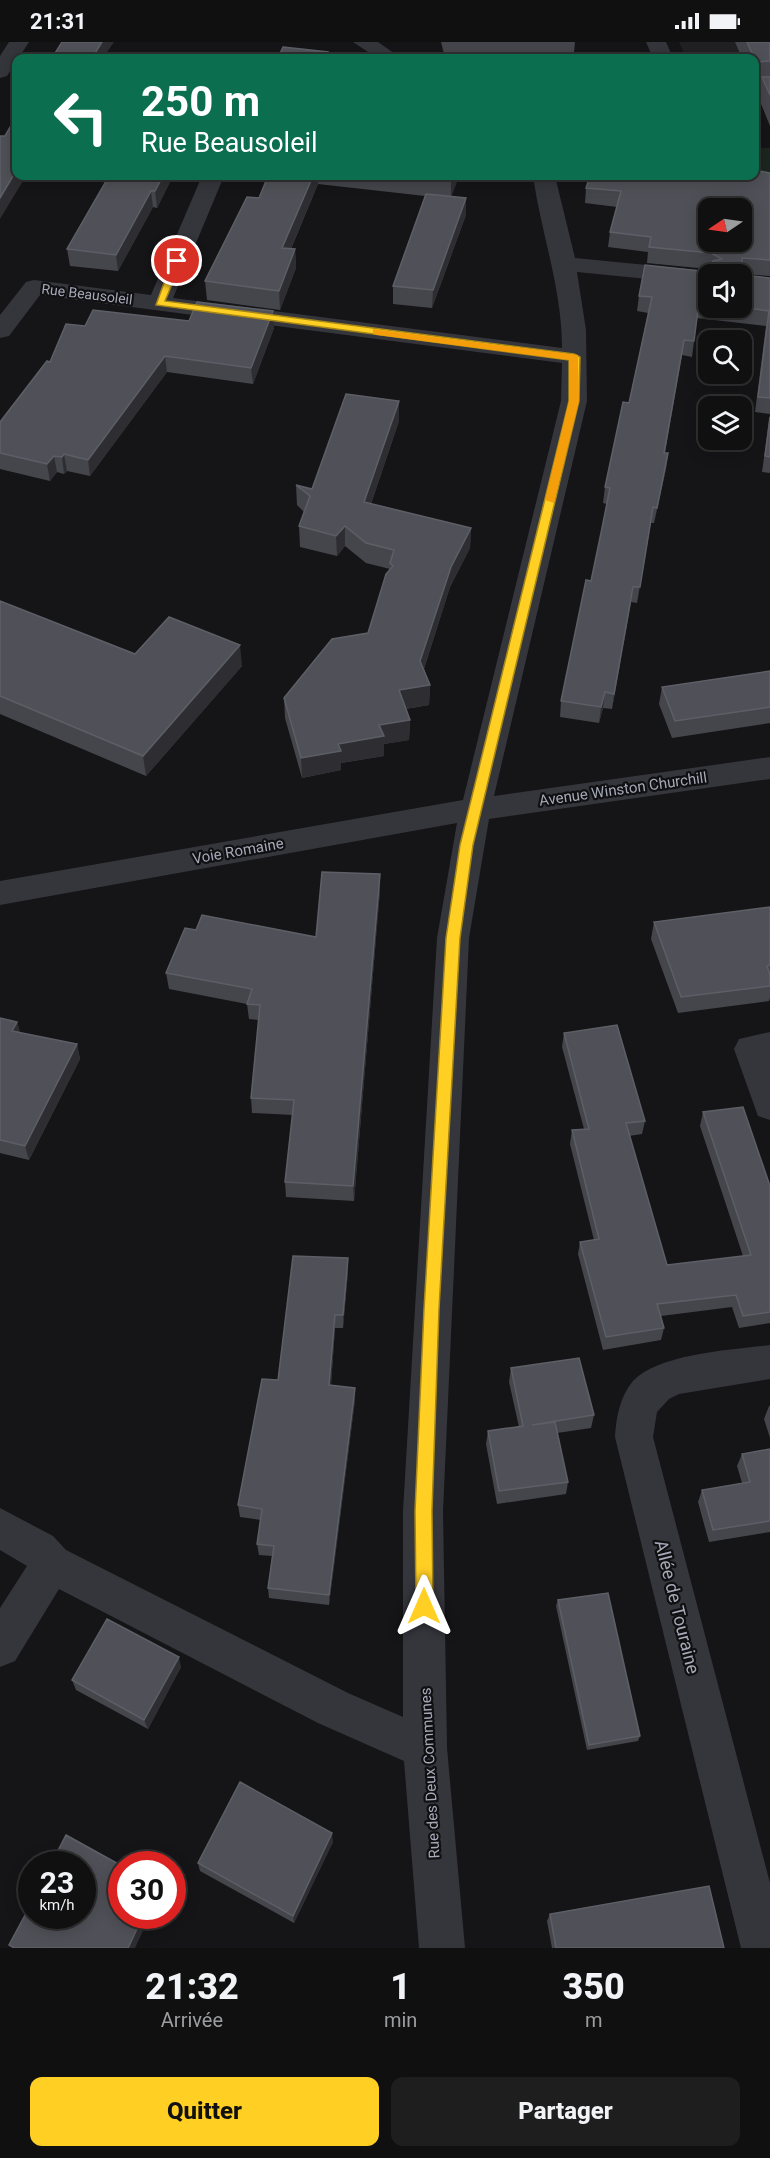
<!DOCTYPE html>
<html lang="fr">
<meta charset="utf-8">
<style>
:root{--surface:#101011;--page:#1e1e1f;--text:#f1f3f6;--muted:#9c9d9f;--line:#303031;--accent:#ffcf24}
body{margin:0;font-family:Roboto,sans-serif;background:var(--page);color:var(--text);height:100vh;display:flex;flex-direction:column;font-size:22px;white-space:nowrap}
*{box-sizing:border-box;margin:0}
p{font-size:20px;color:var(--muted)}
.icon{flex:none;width:33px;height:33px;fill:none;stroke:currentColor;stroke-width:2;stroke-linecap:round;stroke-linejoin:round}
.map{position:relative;height:1906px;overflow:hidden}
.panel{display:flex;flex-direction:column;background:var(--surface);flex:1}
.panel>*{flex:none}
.top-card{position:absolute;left:12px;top:12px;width:747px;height:126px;border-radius:12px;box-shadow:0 3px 15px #0003,0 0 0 2px var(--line);background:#0b6e4f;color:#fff;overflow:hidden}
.needle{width:39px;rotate:257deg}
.controls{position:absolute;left:698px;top:156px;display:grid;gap:12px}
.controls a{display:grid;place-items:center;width:54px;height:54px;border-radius:12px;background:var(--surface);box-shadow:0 3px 15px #0003,0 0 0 2px var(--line);font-size:30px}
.speed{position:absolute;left:18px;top:1809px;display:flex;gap:12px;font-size:30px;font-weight:700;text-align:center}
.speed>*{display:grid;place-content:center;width:78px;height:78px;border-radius:50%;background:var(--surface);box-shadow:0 3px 15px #0003,0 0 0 2px var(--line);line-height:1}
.speed small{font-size:15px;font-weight:400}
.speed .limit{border:9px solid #d22;background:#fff;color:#111}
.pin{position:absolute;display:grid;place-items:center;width:51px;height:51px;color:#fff;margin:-26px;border:3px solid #fff;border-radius:50%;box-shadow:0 2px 6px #0007}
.me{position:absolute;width:66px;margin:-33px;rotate:0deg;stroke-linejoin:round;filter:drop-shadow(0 0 4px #0008)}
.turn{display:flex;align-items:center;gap:21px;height:126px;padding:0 30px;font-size:27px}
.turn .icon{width:78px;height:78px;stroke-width:2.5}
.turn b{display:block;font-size:42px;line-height:51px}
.eta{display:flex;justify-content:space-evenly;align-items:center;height:102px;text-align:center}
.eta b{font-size:36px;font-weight:800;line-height:42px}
.primary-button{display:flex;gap:12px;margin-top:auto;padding:12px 30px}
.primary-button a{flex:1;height:69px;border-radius:12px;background:var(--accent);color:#111;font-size:24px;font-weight:800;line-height:69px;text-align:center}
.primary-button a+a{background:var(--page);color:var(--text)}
.status{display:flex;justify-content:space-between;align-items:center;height:42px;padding:0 30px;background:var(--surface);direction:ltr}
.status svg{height:16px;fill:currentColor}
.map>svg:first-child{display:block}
</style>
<div class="status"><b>21:31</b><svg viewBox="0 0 49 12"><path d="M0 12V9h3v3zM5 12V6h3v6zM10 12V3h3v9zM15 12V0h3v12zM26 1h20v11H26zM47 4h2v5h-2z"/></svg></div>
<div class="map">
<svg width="770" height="1906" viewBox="0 0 770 1906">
<rect width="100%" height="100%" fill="#151517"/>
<path fill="#212124" d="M679 0H770L754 16H686Z"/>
<path fill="#1c251e" d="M755 106H770V146L754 134Z"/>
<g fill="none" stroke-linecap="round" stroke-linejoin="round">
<path fill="#35363c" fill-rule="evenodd" d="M9 0H29L7 34 0 36V14Z
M353 0H378L401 16H377Z
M646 0H666L673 16H653Z
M770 42V54L754 55V43Z
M202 134H224L173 256 562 306C562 246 541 191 533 134H555L575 216 708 229 717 232H708V243L577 230 586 288 587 359 494 754 770 715V737L489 777 469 896 443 1469 447 1706 465 1906H419L404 1719 318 1681 59 1547 15 1619 0 1625V1566L27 1524 0 1508V1466L53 1494 66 1508 348 1651 403 1675V1469L437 896 457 781 0 863V839L463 758 561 359 562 321 40 253 9 294 0 296V273L26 240 34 238 151 253Z
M770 990V1078L758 1074 734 1007 739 997Z
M770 1303V1337L679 1352 669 1357 657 1370 653 1395 770 1841V1906H741L615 1395C616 1376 620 1354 633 1339 660 1311 732 1308 770 1303Z"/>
</g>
<path fill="#45464c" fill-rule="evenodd" d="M441 0H575L574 10 446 16H445Z
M735 0H770V84L759 57 761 41 754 42V16H742Z
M770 131V234L742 232V233L770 236V431L762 430 770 372 755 370 766 284 697 276 692 315 682 313 665 411H668L666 427 654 481H651L637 561 631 560 612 667 603 666 599 681 560 675 561 659 591 539 607 462 603 461 605 445 629 361 648 271 637 269 639 254 710 230 711 228 708 227 647 221 648 210 608 205 610 190 617 165 585 161 586 146ZM708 232 741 266H708Z
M173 134 157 166 153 165 118 229 70 224 67 207Z
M268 134H459L451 154 466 173 432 266 393 262V244L425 154 318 142 291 207H295L296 226 280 268 207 258 205 239 259 156Z
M189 279 274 286 253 342 167 330 90 434 67 429 64 432 57 430 50 439 0 427V380L50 320 85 284Z
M399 379 371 462 471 486 470 506 450 545 424 627 430 643 429 663 406 667 410 678 409 698 384 702V714L341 721V728L302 736 285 676 284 656 368 591 390 527 366 521 345 504 337 514 300 505 299 484 304 470 297 463 296 443 312 447Z
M0 559 135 612 242 624 146 734 0 672Z
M770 629V681L672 696 659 662 662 645Z
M380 832V848L354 1159 286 1155 285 1140 293 1073 252 1071 251 1056 259 978 249 977 247 962 169 947 166 931 196 888 316 895Z
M770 865V956L769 959 678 971 651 897 654 880Z
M0 976 17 980 20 991 77 1002 80 1017 29 1118 0 1111Z
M564 991 645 1079 642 1092 629 1094 667 1223 743 1214 700 1084 703 1070 770 1144V1281L739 1286 732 1265 661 1274 664 1286 661 1298 603 1308 578 1212 580 1200 594 1198 570 1102 572 1088 584 1087 562 1005Z
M348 1230 343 1286H335L331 1343 355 1358 329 1563 269 1556 268 1546 272 1514 259 1513 257 1502 261 1478 240 1475 238 1463 278 1338Z
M511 1326 594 1373 591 1386 557 1391 568 1440 566 1452 497 1462 486 1402 488 1389 519 1385 509 1340Z
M769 1364H770V1396L764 1377Z
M770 1407V1490L709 1500 698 1460 702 1448 742 1441 737 1424 742 1412Z
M558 1558 640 1694 638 1699 587 1708 556 1564Z
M181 1625 148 1687 76 1648 72 1638Z
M333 1800 294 1881 200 1829 198 1821Z
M550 1872 724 1906H552L547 1879Z"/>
<path fill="#2e2e32" d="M102 0H114L103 16H92Z
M16 129V134H26L0 177V156Z
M163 134H173L157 166 155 149Z
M313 134H317L318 142 283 225 282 206Z
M453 134H459L451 156V138Z
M151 149 153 165 118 229 116 213Z
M466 156V173L432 266 433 248Z
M295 207 296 226 280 268 279 249Z
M273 269 274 286 253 342 251 326Z
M165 314 167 330 90 434 88 418Z
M399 359V379L365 480 364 460Z
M668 411 666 427 654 481Z
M64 412 67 429 64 432 62 415Z
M54 414 57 430 50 439 47 422Z
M345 484V504L337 514 336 494Z
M471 486 470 506 450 545 420 639V619L451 525Z
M633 545 631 560 612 667 614 652Z
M240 603 242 624 146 734 143 714Z
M430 643 429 663 399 668V648Z
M605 650 603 666 599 681 601 665Z
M410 678 409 698 384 702V714L341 721V728L302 736 301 716 338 702 379 683Z
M380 832V848L354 1159 353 1144Z
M17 980 21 994 12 989Z
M77 1002 80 1017 29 1118 25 1104Z
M348 1216V1230L343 1286V1273Z
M335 1273V1286L330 1355 329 1343Z
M355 1346V1358L329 1563V1553Z
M179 1615 181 1625 148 1687 144 1678Z
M332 1791 333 1800 294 1881 293 1874Z
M143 1874H150L135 1906H128Z"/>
<path fill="#505158" stroke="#5d5f67" stroke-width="1.5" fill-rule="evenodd" d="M62 0H102L92 16H52Z
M747 0H770V19L756 20Z
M283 5 328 10 326 16H278Z
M762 35H770V53Z
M16 75V129L0 156V94H5Z
M754 128 770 131V218L742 216V233L770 236V356L758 355 769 269 741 265V232H708V261L699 260 694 299 684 298 664 411H668L657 466 653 465 640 545H633L614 652 605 650 601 665 561 659 586 538 591 539 601 491 610 446 605 445 623 360 629 361 652 255 639 254 645 223 710 230 713 219 722 217 711 211 649 205 651 195 610 190 621 149 586 146 590 134H754ZM708 166H741V200H708Z
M109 134H163L155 149H151L116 213 67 207Z
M268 134H313L282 206 295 207 279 249 205 239 247 155 259 156Z
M413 134H453L451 138Z
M426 152 466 156 433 248 393 244Z
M197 260 273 269 251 326 165 314 88 418 64 412 62 415 54 414 47 422 0 411V380L47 319 50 320 66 282 85 284 93 268 189 279Z
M346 352 399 359 364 460 471 486 451 525 420 619 430 643 399 648 410 678 379 683 384 694 338 702 341 709 301 716 284 656 332 597 368 591 386 532 393 524 390 521 394 508 366 501 345 484 336 494 299 484 310 454 296 443 312 447Z
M770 375V415L765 414Z
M0 559 135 612 169 575 240 603 143 714 0 654Z
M770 629V665L675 679 662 645Z
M322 830 380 832 353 1144 285 1140 294 1058 251 1056 260 963 247 962 252 947 166 931 185 886 196 888 202 873 316 895Z
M770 865V923L767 924 770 933V944L681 955 654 880Z
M0 976 17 980 12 989 77 1002 25 1104 0 1098Z
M617 983 645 1079 626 1081 667 1223 751 1213 703 1070 743 1065 770 1144V1270L743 1274 736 1253 657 1262 664 1286 606 1295 580 1200 599 1197 572 1088 589 1087 564 991Z
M293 1214 348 1216 343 1273H335L329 1343 355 1346 329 1553 268 1546 274 1504 257 1502 262 1467 238 1463 262 1337 278 1338Z
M579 1316 594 1373 532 1383 555 1380 568 1440 499 1449 488 1389 523 1384 511 1326Z
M770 1407V1479L713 1488 702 1448 750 1440 742 1412Z
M608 1551 640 1694 589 1703 558 1558Z
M107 1577 179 1615 144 1678 72 1638Z
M240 1740 332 1791 293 1874 198 1821Z
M66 1793 122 1824V1874H143L128 1906H14L9 1903 32 1860V1874H82V1822H51Z
M709 1844 724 1906H556L550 1872Z"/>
<path fill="#ffcf24" stroke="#a68717" stroke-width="1.5" d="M177 216 182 219 165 259 574 312 580 315 579 359 473 803 460 896 439 1267 432 1469 433 1564 430 1570 424 1572 418 1570 416 1564 415 1469 424 1267 446 896 460 803 569 359V318L156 263 172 219Z"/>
<path fill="#f59e0b" d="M373 287 578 313 579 359 554 461 545 458 569 359V318L377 293 373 292Z"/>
<g text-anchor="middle" stroke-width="4.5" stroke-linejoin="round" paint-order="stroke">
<g font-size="14" fill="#a5a9b8" stroke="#101012">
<text transform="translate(87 252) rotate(7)" y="5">Rue Beausoleil</text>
</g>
<g font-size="15" fill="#a5a9b8" stroke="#101012">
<text transform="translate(623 747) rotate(-8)" y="5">Avenue Winston Churchill</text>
<text transform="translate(238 809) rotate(-10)" y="5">Voie Romaine</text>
<text transform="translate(430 1731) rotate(-93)" y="5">Rue des Deux Communes</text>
</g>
<g font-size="18" fill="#a5a9b8" stroke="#101012">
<text transform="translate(677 1565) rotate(76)" y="6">Allée de Touraine</text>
</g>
</g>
</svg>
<div class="controls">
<a><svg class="needle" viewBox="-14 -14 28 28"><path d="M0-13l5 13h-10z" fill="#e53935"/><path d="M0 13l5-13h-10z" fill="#9c9d9f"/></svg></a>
<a><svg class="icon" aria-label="sound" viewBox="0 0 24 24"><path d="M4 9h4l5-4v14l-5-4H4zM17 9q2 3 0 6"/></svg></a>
<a><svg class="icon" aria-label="search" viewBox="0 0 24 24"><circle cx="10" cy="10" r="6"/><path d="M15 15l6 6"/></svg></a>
<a><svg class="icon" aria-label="layers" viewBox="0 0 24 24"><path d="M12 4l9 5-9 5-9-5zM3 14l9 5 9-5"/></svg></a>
</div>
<div class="speed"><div>23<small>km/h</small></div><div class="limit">30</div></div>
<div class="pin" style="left:177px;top:219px;background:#d93025"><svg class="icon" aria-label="arrive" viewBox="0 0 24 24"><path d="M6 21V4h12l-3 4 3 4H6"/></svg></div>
<svg class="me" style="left:424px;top:1564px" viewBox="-20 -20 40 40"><path d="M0-17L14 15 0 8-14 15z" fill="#ffcf24" stroke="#fff" stroke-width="4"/></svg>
<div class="top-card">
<div class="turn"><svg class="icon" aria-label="left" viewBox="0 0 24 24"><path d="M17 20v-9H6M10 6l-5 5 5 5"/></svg><div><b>250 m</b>Rue Beausoleil</div></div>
</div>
</div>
<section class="panel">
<div class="eta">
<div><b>21:32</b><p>Arrivée</p></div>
<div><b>1</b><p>min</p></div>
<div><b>350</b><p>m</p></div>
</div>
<div class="primary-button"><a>Quitter</a><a>Partager</a></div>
</section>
